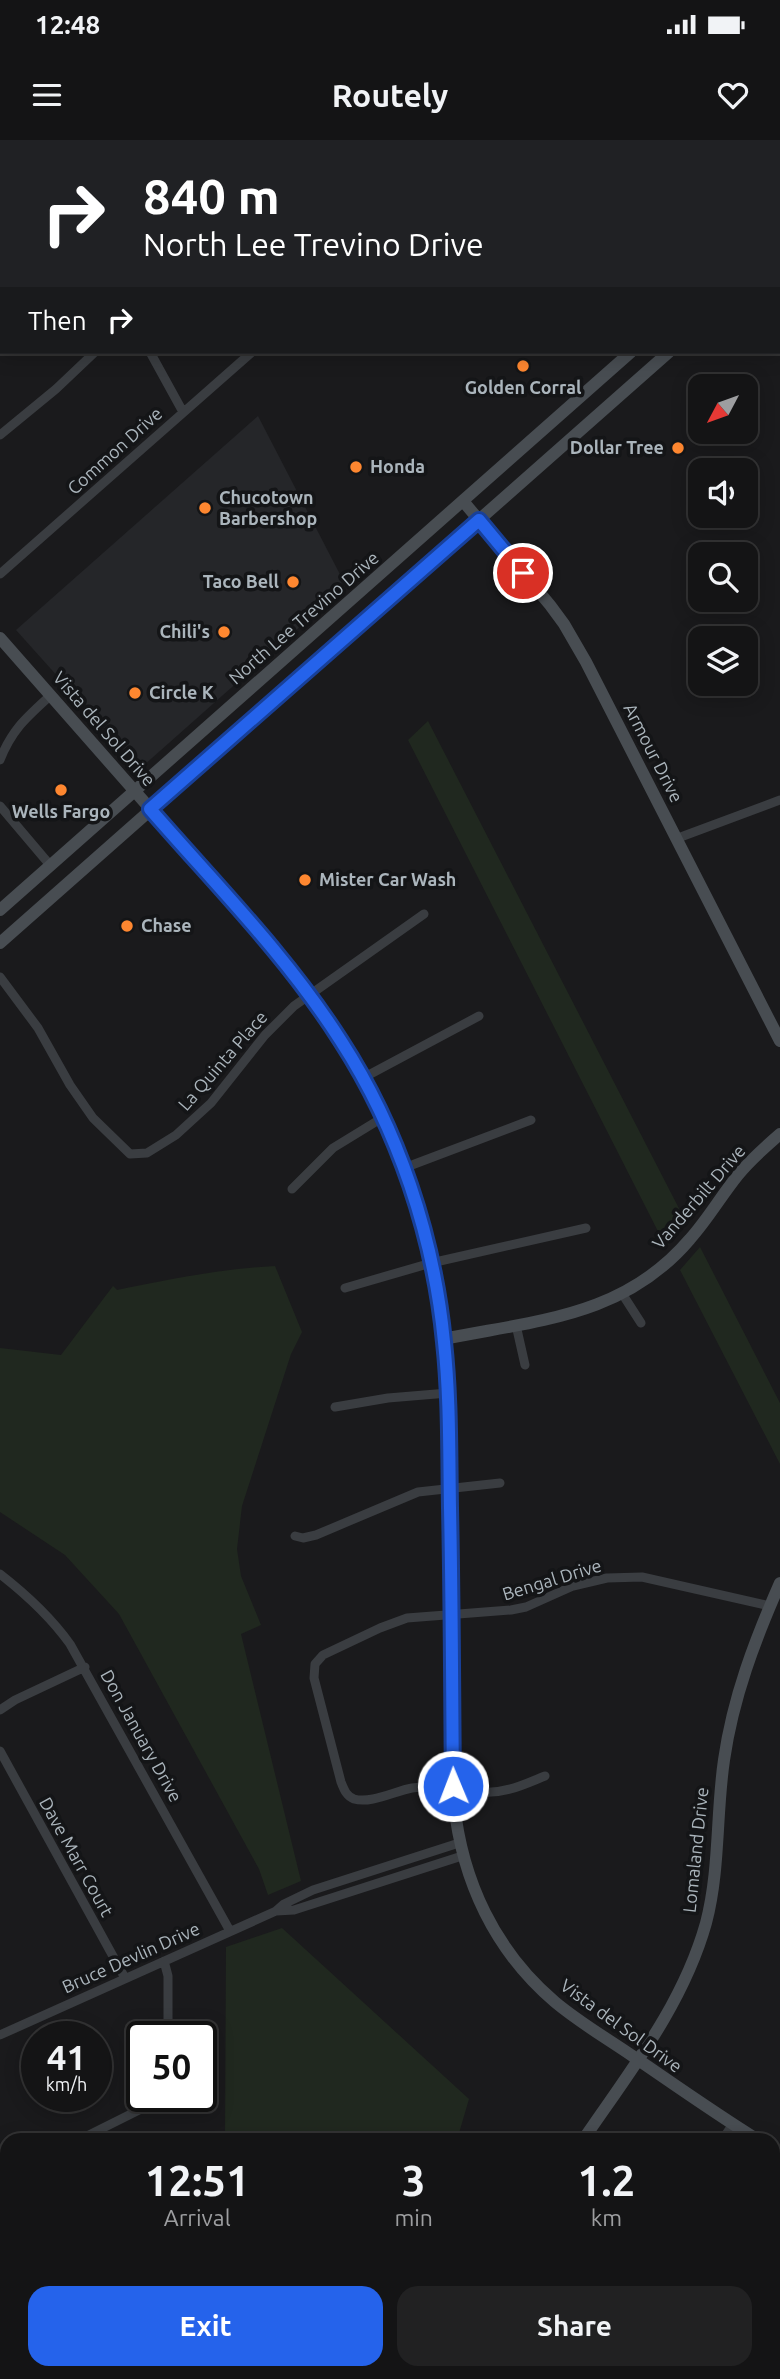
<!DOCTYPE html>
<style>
:root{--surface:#141415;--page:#212122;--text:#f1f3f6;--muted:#9d9ea0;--line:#333334;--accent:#2563eb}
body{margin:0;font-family:Ubuntu,sans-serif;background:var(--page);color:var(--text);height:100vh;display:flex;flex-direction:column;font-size:26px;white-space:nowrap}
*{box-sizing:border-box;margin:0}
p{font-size:23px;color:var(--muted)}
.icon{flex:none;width:38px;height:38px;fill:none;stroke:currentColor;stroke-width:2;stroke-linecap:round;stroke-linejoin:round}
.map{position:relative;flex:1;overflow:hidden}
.side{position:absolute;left:0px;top:1993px;width:780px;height:247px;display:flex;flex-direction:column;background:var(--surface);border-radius:21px 21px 0 0;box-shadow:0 4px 18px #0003,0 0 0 2px var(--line)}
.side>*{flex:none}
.hud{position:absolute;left:0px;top:0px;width:780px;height:214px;box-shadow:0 4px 18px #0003,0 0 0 2px var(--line);background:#202124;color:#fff;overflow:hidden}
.needle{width:46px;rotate:229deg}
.controls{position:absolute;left:688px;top:234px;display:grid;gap:14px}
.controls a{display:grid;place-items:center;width:70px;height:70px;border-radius:14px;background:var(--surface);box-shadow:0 4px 18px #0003,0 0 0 2px var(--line);font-size:35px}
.speed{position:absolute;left:21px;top:1881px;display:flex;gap:14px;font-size:35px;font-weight:700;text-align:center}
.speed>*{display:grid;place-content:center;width:91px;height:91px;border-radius:50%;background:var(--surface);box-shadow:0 4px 18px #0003,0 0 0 2px var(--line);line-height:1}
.speed small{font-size:18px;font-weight:400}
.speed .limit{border:4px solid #111;border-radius:10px;background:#fff;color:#111}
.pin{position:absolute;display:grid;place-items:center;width:60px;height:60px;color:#fff;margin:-30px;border:4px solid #fff;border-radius:50%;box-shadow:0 2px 7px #0007}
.me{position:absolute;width:77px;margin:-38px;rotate:359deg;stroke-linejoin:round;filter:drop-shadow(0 0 5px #0008)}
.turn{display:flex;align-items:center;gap:24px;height:147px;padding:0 28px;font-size:32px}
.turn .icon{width:91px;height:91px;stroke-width:2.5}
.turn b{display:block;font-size:49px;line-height:60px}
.then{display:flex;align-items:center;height:66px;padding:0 28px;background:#0003;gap:14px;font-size:26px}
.eta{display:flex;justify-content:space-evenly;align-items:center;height:119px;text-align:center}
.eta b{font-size:42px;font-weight:700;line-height:49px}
.cta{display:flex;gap:14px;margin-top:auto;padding:14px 28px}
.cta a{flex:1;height:80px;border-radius:21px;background:var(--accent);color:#fff;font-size:28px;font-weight:700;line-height:80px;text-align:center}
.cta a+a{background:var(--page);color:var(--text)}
.status{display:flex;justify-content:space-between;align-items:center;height:49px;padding:0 35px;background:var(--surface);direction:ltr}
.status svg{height:19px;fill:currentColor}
header{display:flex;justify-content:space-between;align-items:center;height:91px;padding:0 28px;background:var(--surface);font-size:32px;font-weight:700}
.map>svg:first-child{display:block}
</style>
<div class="status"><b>12:48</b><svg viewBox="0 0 49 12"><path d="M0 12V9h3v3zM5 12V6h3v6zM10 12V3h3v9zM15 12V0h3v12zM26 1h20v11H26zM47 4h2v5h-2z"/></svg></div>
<header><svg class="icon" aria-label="menu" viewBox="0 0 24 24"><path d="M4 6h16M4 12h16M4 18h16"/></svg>Routely<svg class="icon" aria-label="heart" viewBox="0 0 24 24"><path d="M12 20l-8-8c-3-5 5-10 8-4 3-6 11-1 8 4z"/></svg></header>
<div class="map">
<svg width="780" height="2239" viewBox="0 0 780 2239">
<rect width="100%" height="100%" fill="#1a1a1c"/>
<path fill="#252629" d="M258 276 346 446 143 626 137 625 16 490Z"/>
<path fill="#20281f" d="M428 581 687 1084 666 1107 408 600Z
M700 1107 780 1263V1324L680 1130Z
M275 1126 302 1192 291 1214 242 1366 237 1409 241 1436 261 1485 241 1494 301 1741 268 1755 259 1729 119 1474 65 1415 0 1372V1208L61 1215 113 1146 117 1150C170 1139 221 1129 275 1126Z
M282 1788 469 1959 457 2000H223L225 1999 226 1807Z
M7 2111V2215L0 2218V2113Z"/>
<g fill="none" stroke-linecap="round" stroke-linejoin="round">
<path stroke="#3a3d41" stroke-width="9" d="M42 0 43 2
M15 2 17 0
M490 2 492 0
M0 16 2 14
M0 166 2 164
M150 212 183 272
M0 295 56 249 95 212
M0 434 252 212
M0 620C12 589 27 577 51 555
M0 666 50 725
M678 698 780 660
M0 837 38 888 70 945 93 978 130 1014 147 1013 176 995 211 963 265 895 294 866 424 774
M363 938 479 876
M404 1028 531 980
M292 1049 333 1008 382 978
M345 1148 431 1123 586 1088
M623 1155 641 1183
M516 1185 525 1225
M335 1267 388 1258 448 1253
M295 1396 303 1398 316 1395 418 1352 500 1343
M0 1434C27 1455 50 1476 70 1504L230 1791
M0 1570 15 1560 85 1527
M0 1611 125 1838
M545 1636C525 1644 505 1654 482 1652 473 1652 464 1648 456 1647 442 1645 426 1646 412 1648 395 1651 371 1664 354 1659 346 1656 344 1649 341 1642L314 1538 315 1524 323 1515 380 1488 407 1478 511 1470 526 1467 573 1446 607 1438 642 1437 770 1466
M276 1771 284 1764 313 1750 459 1703
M164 1821 168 1836V1897
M0 1895 276 1771 294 1770 462 1716
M79 2000 159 1960 162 1956
M722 2000 733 1984
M0 2039 7 2036
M778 2145 780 2141
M527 2239 534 2233"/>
<path stroke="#484d52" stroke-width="12" d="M595 0 597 2
M779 83 780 82
M779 115 780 114
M463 361 550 465 564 484 586 522 780 901
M0 498 286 823 342 902 363 938 404 1028 427 1106 441 1177 449 1263 454 1663C462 1741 495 1811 555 1862 580 1883 608 1899 634 1917 675 1945 716 1974 758 2000
M0 770 631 212
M0 803 669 212
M444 1199C537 1180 624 1177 690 1099 708 1079 721 1056 738 1035 750 1020 765 1007 780 994
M583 2000C630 1931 683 1865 706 1783 720 1730 716 1674 724 1620 733 1557 755 1500 780 1443
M774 2010 780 2013
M325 2239 335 2233"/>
</g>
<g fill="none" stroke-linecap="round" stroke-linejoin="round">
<g stroke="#184099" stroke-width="18">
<path id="route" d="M453 1646C452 1553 452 1460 450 1368 449 1312 450 1257 444 1202 434 1097 398 989 341 901 287 816 216 745 150 669L479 380 523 433"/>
</g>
<use href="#route" stroke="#2563eb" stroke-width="12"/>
</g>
<g fill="#fe8730" stroke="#141517" stroke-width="2.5">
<circle cx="523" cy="226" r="7"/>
<circle cx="678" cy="308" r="7"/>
<circle cx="356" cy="327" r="7"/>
<circle cx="205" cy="368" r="7"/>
<circle cx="293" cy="442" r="7"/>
<circle cx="224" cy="492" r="7"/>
<circle cx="135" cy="553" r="7"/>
<circle cx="61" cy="650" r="7"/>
<circle cx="305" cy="740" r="7"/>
<circle cx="127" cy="786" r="7"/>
</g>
<g text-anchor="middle" stroke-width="7" stroke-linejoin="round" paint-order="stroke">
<g font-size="18" font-weight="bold" fill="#abb5bc" stroke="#141517" text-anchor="start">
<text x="523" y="254" text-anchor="middle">Golden Corral</text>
<text x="664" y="314" text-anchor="end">Dollar Tree</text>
<text x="370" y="333">Honda</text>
<text x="219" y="364">Chucotown<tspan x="219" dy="21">Barbershop</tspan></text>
<text x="279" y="448" text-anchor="end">Taco Bell</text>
<text x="210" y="498" text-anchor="end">Chili's</text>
<text x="149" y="559">Circle K</text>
<text x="61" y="678" text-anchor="middle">Wells Fargo</text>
<text x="319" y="746">Mister Car Wash</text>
<text x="141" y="792">Chase</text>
</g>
<g font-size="18" fill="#abb5bc" stroke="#141517">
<text transform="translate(115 311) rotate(-42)" y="6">Common Drive</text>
<text transform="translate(304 478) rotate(-41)" y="6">North Lee Trevino Drive</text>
<text transform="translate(104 589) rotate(49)" y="6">Vista del Sol Drive</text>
<text transform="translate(653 613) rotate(63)" y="6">Armour Drive</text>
<text transform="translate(223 921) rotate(-49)" y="6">La Quinta Place</text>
<text transform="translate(699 1057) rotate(-49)" y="6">Vanderbilt Drive</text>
<text transform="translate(552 1440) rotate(-17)" y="6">Bengal Drive</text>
<text transform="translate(141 1596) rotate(61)" y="6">Don January Drive</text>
<text transform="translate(696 1710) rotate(-84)" y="6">Lomaland Drive</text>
<text transform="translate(76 1717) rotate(61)" y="6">Dave Marr Court</text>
<text transform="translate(131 1818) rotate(-24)" y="6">Bruce Devlin Drive</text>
<text transform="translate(621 1886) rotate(36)" y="6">Vista del Sol Drive</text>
</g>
</g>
</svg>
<div class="controls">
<a><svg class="needle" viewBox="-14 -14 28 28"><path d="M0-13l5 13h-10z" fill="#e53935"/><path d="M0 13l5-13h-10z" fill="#9d9ea0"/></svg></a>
<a><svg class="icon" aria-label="sound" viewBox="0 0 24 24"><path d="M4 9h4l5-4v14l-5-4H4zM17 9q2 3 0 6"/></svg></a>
<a><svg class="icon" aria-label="search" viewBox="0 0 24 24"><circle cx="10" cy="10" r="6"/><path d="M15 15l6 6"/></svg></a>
<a><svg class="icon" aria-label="layers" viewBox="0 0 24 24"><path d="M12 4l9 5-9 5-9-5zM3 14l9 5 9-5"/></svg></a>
</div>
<div class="speed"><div>41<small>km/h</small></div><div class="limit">50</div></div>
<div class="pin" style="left:523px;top:433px;background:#d93025"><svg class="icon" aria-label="arrive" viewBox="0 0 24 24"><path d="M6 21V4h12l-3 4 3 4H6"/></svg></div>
<svg class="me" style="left:453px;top:1646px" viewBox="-20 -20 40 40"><circle r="17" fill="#2563eb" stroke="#fff" stroke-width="3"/><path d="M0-11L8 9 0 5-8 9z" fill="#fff"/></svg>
<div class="hud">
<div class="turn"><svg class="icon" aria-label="right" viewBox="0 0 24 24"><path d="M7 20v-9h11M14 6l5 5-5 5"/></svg><div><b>840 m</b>North Lee Trevino Drive</div></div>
<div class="then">Then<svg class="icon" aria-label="right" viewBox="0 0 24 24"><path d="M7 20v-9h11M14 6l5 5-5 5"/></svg></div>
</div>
<section class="side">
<div class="eta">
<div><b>12:51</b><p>Arrival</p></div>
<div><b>3</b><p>min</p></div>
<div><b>1.2</b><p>km</p></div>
</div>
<div class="cta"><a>Exit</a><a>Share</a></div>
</section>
</div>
